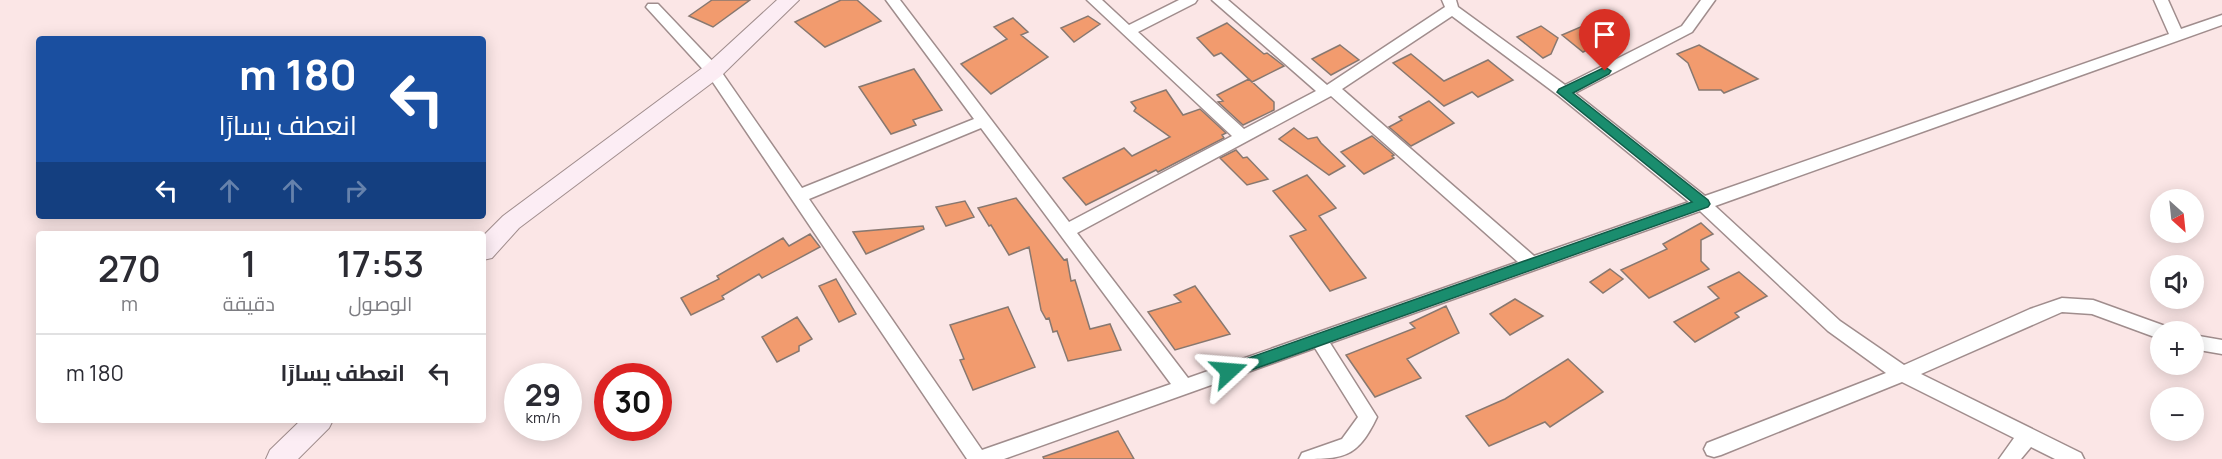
<!DOCTYPE html>
<html lang="ar">
<meta charset="utf-8">
<style>
:root{--surface:#fff;--page:#f2f2f3;--text:#2b2b33;--muted:#7c7c81;--line:#e1e1e2}
body{margin:0;font-family:Manrope,Cairo,sans-serif;background:var(--page);color:var(--text);direction:rtl;height:100vh;display:flex;flex-direction:column;font-size:22px;white-space:nowrap}
*{box-sizing:border-box;margin:0}
p{font-size:20px;color:var(--muted)}
.icon{flex:none;width:33px;height:33px;fill:none;stroke:currentColor;stroke-width:2;stroke-linecap:round;stroke-linejoin:round}
.map{position:relative;flex:1;overflow:hidden;direction:ltr}
.drawer{position:absolute;left:36px;top:231px;width:450px;height:192px;display:flex;flex-direction:column;background:var(--surface);border-radius:6px;box-shadow:0 3px 15px #0003;direction:rtl}
.drawer>*{flex:none}
.banner{position:absolute;left:36px;top:36px;width:450px;height:183px;border-radius:6px;box-shadow:0 3px 15px #0003;direction:rtl;background:#1a4fa0;color:#fff;overflow:hidden}
.needle{width:39px;rotate:153deg}
.controls{position:absolute;left:2150px;top:189px;display:grid;gap:12px}
.controls a{display:grid;place-items:center;width:54px;height:54px;border-radius:50%;background:var(--surface);box-shadow:0 3px 15px #0003;font-size:30px}
.speed{position:absolute;left:504px;top:363px;display:flex;gap:12px;font-size:30px;font-weight:700;text-align:center}
.speed>*{display:grid;place-content:center;width:78px;height:78px;border-radius:50%;background:var(--surface);box-shadow:0 3px 15px #0003;line-height:1}
.speed small{font-size:15px;font-weight:400}
.speed .limit{border:9px solid #d22;background:#fff;color:#111}
.pin{position:absolute;display:grid;place-items:center;width:51px;height:51px;color:#fff;margin:-62px -26px;border-radius:50% 50% 50% 0;rotate:-45deg;box-shadow:0 0 6px #0007}
.pin .icon{rotate:45deg}
.me{position:absolute;width:66px;margin:-33px;rotate:71deg;stroke-linejoin:round;filter:drop-shadow(0 0 4px #0008)}
.turn{display:flex;align-items:center;gap:21px;height:126px;padding:0 30px;font-size:27px}
.turn .icon{width:78px;height:78px;stroke-width:2.5}
.turn b{display:block;font-size:42px;line-height:51px}
.lanes{display:flex;align-items:center;height:57px;padding:0 30px;background:#0003;justify-content:center;gap:30px;direction:ltr}
.lanes .off{opacity:.35}
.eta{display:flex;justify-content:space-evenly;align-items:center;height:102px;text-align:center}
.eta b{font-size:36px;font-weight:600;line-height:42px}
ul{padding:0;list-style:none}
li{display:flex;align-items:center;gap:18px;height:78px;padding:0 30px;border-top:2px solid var(--line)}
li div{flex:1}
li b{display:block;font-size:22px}
li em{font-style:normal}
.map>svg:first-child{display:block}
</style>
<div class="map">
<svg width="2222" height="459" viewBox="0 0 2222 459">
<rect width="100%" height="100%" fill="#fbe6e6"/>
<path fill="#f29b6e" stroke="#887870" stroke-width="1.5" d="M712 0H750L713 27 689 16Z
M841 0H857L881 21 825 47 795 22Z
M1088 16 1100 24 1074 42 1061 28Z
M1013 18 1028 32 1021 35 1048 57 991 94 961 64 1007 39 994 27Z
M1227 23 1264 54 1267 53 1284 66 1252 82 1221 53 1214 56 1197 38Z
M1585 25 1605 41 1583 52 1562 35Z
M1541 26 1558 38 1551 54 1543 58 1517 37Z
M1340 45 1359 60 1331 75 1312 59Z
M1699 45 1758 79 1724 93 1721 90H1699L1688 63 1677 54Z
M1411 54 1444 81 1488 60 1513 80 1478 97 1472 92 1444 106 1393 63Z
M914 69 942 110 913 120 916 125 891 134 859 87Z
M1249 79 1274 102V110L1243 125 1218 102 1223 101 1217 95Z
M1166 90 1183 115 1200 109 1226 133 1222 135 1224 138 1158 172 1156 170 1086 205 1063 178 1124 148 1132 156 1170 137 1134 111 1136 108 1131 102Z
M1429 101 1454 123 1411 146 1389 127 1402 120 1399 117Z
M1294 128 1308 139 1317 137 1321 143 1345 166 1329 175 1279 139Z
M1372 136 1394 155 1392 156 1394 158 1364 174 1341 152Z
M1236 150 1243 158 1247 157 1268 179 1247 185 1220 158Z
M1307 175 1336 208 1319 216 1366 278 1330 291 1290 236 1306 230 1273 191Z
M1016 198 1064 260 1067 259 1071 281 1075 280 1090 329 1110 324 1121 350 1068 361 1057 331 1053 332 1049 318 1046 319 1041 310 1029 247 1009 255 991 225 989 226 978 208Z
M965 201 974 217 946 226 936 207Z
M1701 223 1713 234 1701 240V261L1709 269 1649 298 1621 270 1667 249 1663 244Z
M923 226 924 229 866 254 853 232Z
M810 234 820 247 762 278 759 274 722 296 724 299 691 315 681 298 719 279 717 276 783 238 789 246Z
M1610 269 1623 279 1603 293 1590 282Z
M1739 272 1767 296 1735 313 1739 317 1695 342 1674 322 1719 298 1708 287Z
M836 279 856 314 839 322 819 286Z
M1195 286 1230 334 1175 350 1148 312 1181 302 1174 295Z
M1515 299 1543 316 1510 335 1490 314Z
M1446 306 1459 333 1407 359 1421 378 1375 397 1346 355 1415 328 1410 323Z
M1008 307 1035 367 973 390 960 360 964 359 950 325Z
M797 317 812 339 799 346V351L777 362 762 337Z
M1568 359 1603 392 1550 427 1545 422 1489 446 1466 416 1505 399Z
M1118 431 1134 459H1044L1043 457Z"/>
<g fill="none" stroke-linecap="round" stroke-linejoin="round">
<g stroke="#a08d8d" stroke-width="3">
<path id="street" d="M886 0H900L1069 222 1232 136 1087 0H1102L1129 25 1179 0H1197L1195 3 1138 32 1244 129 1316 91 1212 0H1228L1327 85 1445 7 1442 0H1456L1458 7 1565 85 1682 26 1701 0H1715L1692 32 1575 93 1705 196 2169 34 2154 0H2168L2181 29 2222 15V25L1715 206 1840 321 1904 365 2030 309 2062 298 2093 300 2168 327 2171 332H2160V339L2092 314 2062 312 1921 374 2081 453 2084 459H2055L2031 447 2021 459H1999L2014 438 1902 382 1721 455 1714 457 1707 455 1704 449 1707 443 1886 373 1828 331 1700 211 1330 343 1377 417C1357 459 1343 459 1299 459L1302 453 1342 439 1358 417 1315 348 1004 459H967L708 75 646 7 648 4H658L718 67 802 188 974 119ZM1452 16 1559 96 1689 202 1534 256 1342 89ZM1331 96 1518 262 1188 378 1077 233ZM981 128 1171 384 982 450 809 199Z
M2193 335 2222 340V354L2193 349Z"/>
</g>
<g stroke="#a08d8d" stroke-width="2">
<path id="secondary" d="M777 0H799L721 76 519 228 492 258 483 260V236L503 216 705 66Z
M301 420H333L329 428 298 459H266L270 450Z"/>
</g>
<use href="#street" fill="#fff" fill-rule="evenodd"/>
<use href="#secondary" fill="#fcedf4" fill-rule="evenodd"/>
</g>
<path fill="#1a8d6e" stroke="#115c48" stroke-width="1.5" d="M1605 67 1611 71 1609 74 1573 93 1708 200 1710 204 1708 207 1229 378 1223 376 1221 371 1223 367 1692 202 1557 92 1559 89Z"/>
</svg>
<div class="controls">
<a><svg class="needle" viewBox="-14 -14 28 28"><path d="M0-13l5 13h-10z" fill="#e53935"/><path d="M0 13l5-13h-10z" fill="#7c7c81"/></svg></a>
<a><svg class="icon" aria-label="sound" viewBox="0 0 24 24"><path d="M4 9h4l5-4v14l-5-4H4zM17 9q2 3 0 6"/></svg></a>
<a>+</a>
<a>−</a>
</div>
<div class="speed"><div>29<small>km/h</small></div><div class="limit">30</div></div>
<div class="pin" style="left:1605px;top:71px;background:#d93025"><svg class="icon" aria-label="arrive" viewBox="0 0 24 24"><path d="M6 21V4h12l-3 4 3 4H6"/></svg></div>
<svg class="me" style="left:1229px;top:371px" viewBox="-20 -20 40 40"><path d="M0-17L14 15 0 8-14 15z" fill="#1a8d6e" stroke="#fff" stroke-width="4"/></svg>
<div class="banner">
<div class="turn"><svg class="icon" aria-label="left" viewBox="0 0 24 24"><path d="M17 20v-9H6M10 6l-5 5 5 5"/></svg><div><b>180 m</b>انعطف يسارًا</div></div>
<div class="lanes"><svg class="icon" aria-label="left" viewBox="0 0 24 24"><path d="M17 20v-9H6M10 6l-5 5 5 5"/></svg><svg class="icon off" aria-label="ahead" viewBox="0 0 24 24"><path d="M12 20V5M6 11l6-6 6 6"/></svg><svg class="icon off" aria-label="ahead" viewBox="0 0 24 24"><path d="M12 20V5M6 11l6-6 6 6"/></svg><svg class="icon off" aria-label="right" viewBox="0 0 24 24"><path d="M7 20v-9h11M14 6l5 5-5 5"/></svg></div>
</div>
<section class="drawer">
<div class="eta">
<div><b>17:53</b><p>الوصول</p></div>
<div><b>1</b><p>دقيقة</p></div>
<div><b>270</b><p>m</p></div>
</div>
<ul>
<li><svg class="icon" aria-label="left" viewBox="0 0 24 24"><path d="M17 20v-9H6M10 6l-5 5 5 5"/></svg><div><b>انعطف يسارًا</b></div><em>180 m</em></li>
</ul>
</section>
</div>
